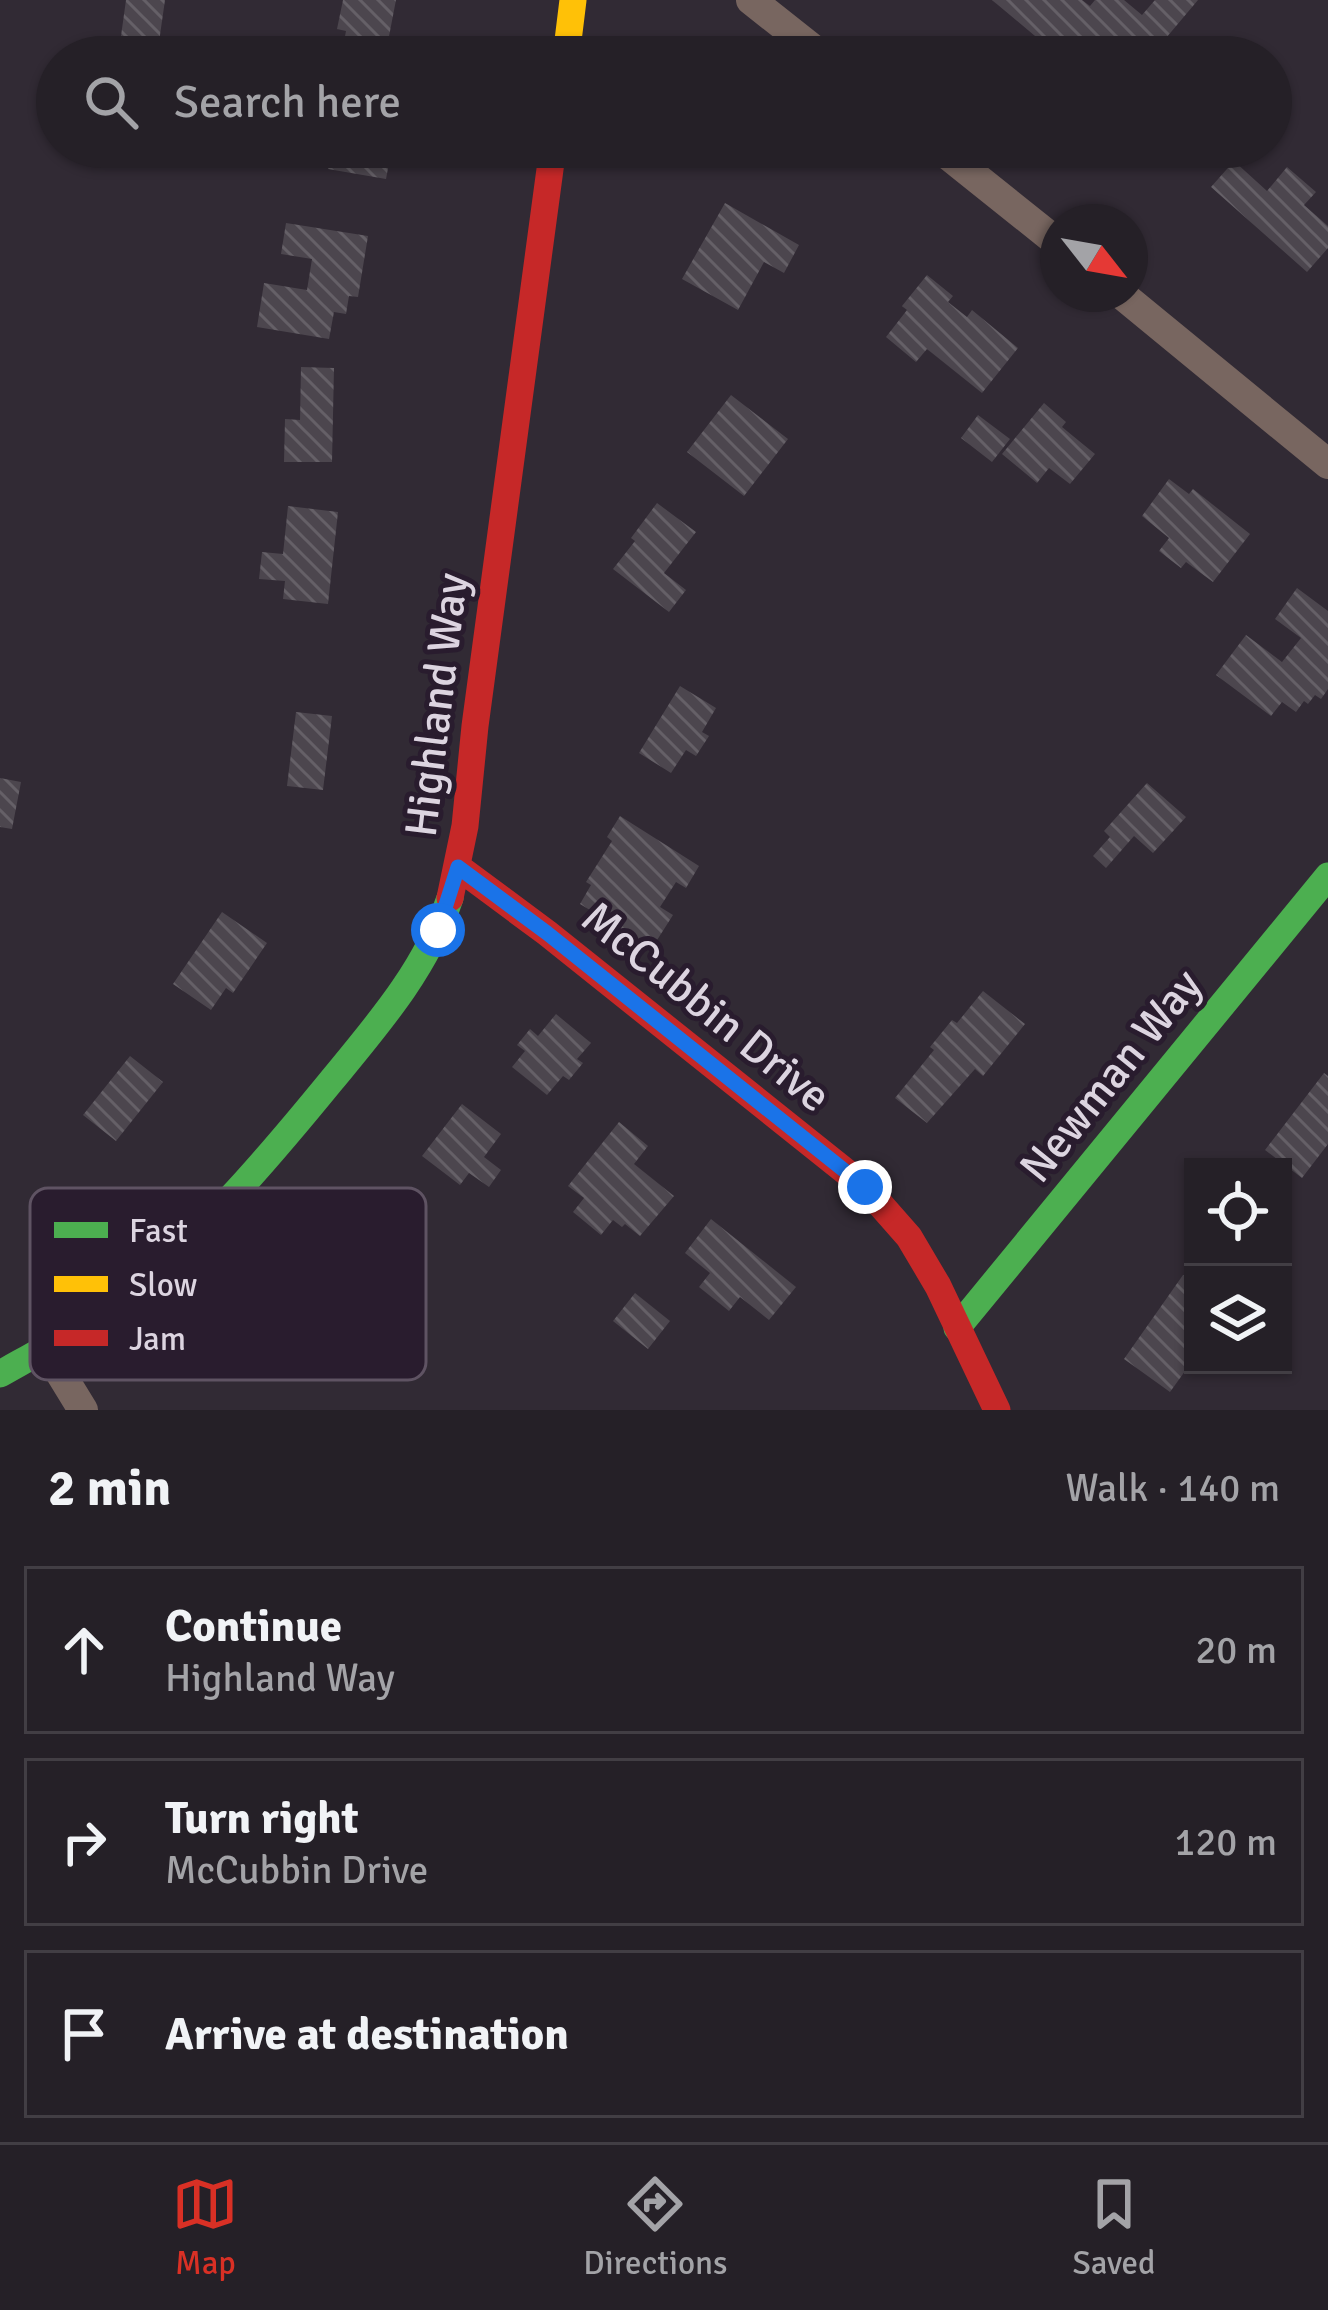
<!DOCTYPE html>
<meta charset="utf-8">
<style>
body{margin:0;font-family:Signika,sans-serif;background:#312d33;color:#f1f3f6}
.controls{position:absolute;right:36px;bottom:36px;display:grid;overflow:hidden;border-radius:0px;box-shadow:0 3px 9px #0004}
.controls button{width:108px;height:108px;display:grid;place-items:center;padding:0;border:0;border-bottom:3px solid #423e44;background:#252027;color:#f1f3f6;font:60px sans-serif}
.compass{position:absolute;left:1040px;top:204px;width:108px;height:108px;border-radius:50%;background:#252027;box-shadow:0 3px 9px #0004;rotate:121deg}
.stop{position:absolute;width:36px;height:36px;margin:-27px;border:9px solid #1a73e8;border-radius:50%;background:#fff}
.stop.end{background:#1a73e8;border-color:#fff;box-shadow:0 3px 12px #0008}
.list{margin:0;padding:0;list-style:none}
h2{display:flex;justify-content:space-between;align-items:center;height:156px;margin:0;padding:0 48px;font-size:51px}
h2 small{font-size:39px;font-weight:400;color:#a3a3a7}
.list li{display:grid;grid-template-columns:78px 1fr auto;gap:36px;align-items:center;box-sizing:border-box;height:168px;margin:0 24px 24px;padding:0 24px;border:3px solid #423e44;border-radius:0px}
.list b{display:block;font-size:45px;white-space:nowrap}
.list p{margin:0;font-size:39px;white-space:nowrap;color:#a3a3a7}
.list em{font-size:39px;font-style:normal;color:#a3a3a7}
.icon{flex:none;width:66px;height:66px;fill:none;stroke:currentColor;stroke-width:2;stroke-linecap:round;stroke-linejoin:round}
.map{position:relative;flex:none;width:1328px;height:1410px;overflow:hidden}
.search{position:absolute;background:#252027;box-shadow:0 3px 9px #0004;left:36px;right:36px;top:36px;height:132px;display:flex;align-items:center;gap:30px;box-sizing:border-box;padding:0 42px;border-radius:66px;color:#a3a3a7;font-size:45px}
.sheet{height:732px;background:#252027}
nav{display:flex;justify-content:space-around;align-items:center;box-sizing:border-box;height:168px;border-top:3px solid #423e44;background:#252027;font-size:33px;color:#a3a3a7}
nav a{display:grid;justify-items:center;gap:6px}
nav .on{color:#d93025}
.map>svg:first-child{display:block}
.building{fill:url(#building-back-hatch)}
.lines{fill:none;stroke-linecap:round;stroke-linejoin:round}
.street{stroke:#786660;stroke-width:30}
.fast{stroke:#4caf50;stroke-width:27}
.slow{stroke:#ffc107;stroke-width:27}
.jam{stroke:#c62828;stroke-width:27}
.route{stroke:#1a73e8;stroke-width:15}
.labels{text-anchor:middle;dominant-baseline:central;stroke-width:10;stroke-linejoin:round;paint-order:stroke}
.street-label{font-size:45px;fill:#dcd4e0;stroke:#291c2e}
.key{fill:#291c2e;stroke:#5f5363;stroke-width:3}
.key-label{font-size:33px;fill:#dcd4e0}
</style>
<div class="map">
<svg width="1328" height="1410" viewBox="0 0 1328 1410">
<defs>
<pattern id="building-back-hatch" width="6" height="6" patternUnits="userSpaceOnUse" patternTransform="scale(3)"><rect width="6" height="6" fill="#4c464e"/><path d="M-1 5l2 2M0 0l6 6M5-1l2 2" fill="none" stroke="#656067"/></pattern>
</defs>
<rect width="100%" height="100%" fill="#312a34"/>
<path class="building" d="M126,0H165L159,42L121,36Z
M343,0H396L385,57L342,52L346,31L337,29Z
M992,0H1082L1090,6L1095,0H1124L1142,15L1155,0H1198L1150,57H1136L1116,40L1102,57H1060Z
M332,147H392L386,179L328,169Z
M1234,161L1267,191L1287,167L1316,192L1304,205L1328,226V248L1307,272L1211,187Z
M725,203L799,245L784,273L764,262L738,310L682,279Z
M286,223L368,236L358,297L349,296L346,314L334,312L329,339L257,327L264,283L307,290L312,259L281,254Z
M927,275L953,296L948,302L967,317L972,310L1018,348L982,393L927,349L916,362L886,337L907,310L902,306Z
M301,367L334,368L332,462H284L285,419L300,420Z
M731,395L788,439L744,496L687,452Z
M1044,403L1066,422L1062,427L1095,454L1070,484L1049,468L1037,483L1002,454Z
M978,415L1010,439L992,462L961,438Z
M1169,479L1189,494L1193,489L1250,534L1213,582L1186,562L1181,568L1159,551L1169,538L1142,516Z
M657,503L696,532L664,573L686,590L669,612L613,569L635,541L631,538Z
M288,506L338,512L328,604L283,599L285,581L259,579L262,552L283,554Z
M1297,588L1328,611V689L1321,699L1315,695L1308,704L1304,701L1296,712L1282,702L1271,716L1216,675L1246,635L1282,662L1301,638L1275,619Z
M680,686L716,708L702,732L709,736L696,756L686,750L671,773L639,753Z
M296,712L332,716L323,790L287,786Z
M0,778L21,782L12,829L0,827Z
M1147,783L1186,817L1153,853L1134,836L1106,868L1093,856L1110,837L1104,831Z
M620,816L699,866L686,888L676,882L660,907L673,915L652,948L580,904L591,885L586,882L612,841L607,837Z
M222,912L267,943L233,993L226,988L211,1010L173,984Z
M983,991L1025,1024L983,1076L975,1069L927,1123L895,1098L934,1050L930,1047L952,1020L957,1023Z
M556,1014L591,1043L577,1059L583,1063L569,1080L563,1076L547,1095L512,1067L525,1051L517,1045L530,1029L538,1036Z
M130,1056L163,1082L116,1141L83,1115Z
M1324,1073L1328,1076V1144L1302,1178L1265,1150Z
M462,1104L501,1134L484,1157L501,1170L489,1187L469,1173L460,1185L422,1156Z
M619,1122L648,1146L634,1164L674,1196L640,1236L625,1224L622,1227L613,1220L601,1235L573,1212L584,1198L568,1186Z
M711,1219L796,1287L769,1320L740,1297L729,1311L699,1287L710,1273L685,1253Z
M1183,1275L1193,1281V1360L1170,1392L1124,1359Z
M635,1293L670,1321L648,1349L613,1321Z"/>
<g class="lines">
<path class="street" d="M751,0L823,57
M938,147L1058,243
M1121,294L1328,464
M45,1348L83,1410"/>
<path class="fast" d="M957,1328L1328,876
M0,1374C37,1353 75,1333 109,1308C195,1245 265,1162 332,1080C379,1023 426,969 450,898"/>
<path class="slow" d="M566,57L573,0"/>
<path class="jam" d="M458,867L547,933L865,1187L909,1237L938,1286L997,1410
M450,898L465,826L475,726L553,147"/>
</g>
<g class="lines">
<path class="route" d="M438,930L458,867L547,933L865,1187"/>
</g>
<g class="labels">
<g class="street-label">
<text transform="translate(437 705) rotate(-83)">Highland Way</text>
<text transform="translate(706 1007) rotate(39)">McCubbin Drive</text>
<text transform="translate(1111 1076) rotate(-51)">Newman Way</text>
</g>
</g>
<rect x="30" y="1188" width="396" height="192" rx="18" class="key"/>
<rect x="54" y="1222" width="54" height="16" fill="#4caf50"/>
<rect x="54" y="1276" width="54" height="16" fill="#ffc107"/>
<rect x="54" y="1330" width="54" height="16" fill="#c62828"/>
<g class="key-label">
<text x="129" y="1242">Fast</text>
<text x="129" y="1296">Slow</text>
<text x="129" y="1350">Jam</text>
</g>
</svg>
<div class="controls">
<button><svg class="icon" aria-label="locate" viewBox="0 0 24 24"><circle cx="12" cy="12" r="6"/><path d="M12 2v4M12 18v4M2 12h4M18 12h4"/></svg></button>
<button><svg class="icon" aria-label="layers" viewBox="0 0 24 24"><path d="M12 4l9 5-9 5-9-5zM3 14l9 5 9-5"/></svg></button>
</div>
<svg class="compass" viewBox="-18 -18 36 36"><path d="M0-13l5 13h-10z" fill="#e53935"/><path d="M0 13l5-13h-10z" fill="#a3a3a7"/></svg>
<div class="stop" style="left:438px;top:930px"></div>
<div class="stop end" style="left:865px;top:1187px"></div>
<div class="search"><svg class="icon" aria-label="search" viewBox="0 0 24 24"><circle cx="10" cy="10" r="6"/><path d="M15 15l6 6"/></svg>Search here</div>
</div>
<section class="sheet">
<h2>2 min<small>Walk · 140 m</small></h2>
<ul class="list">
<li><svg class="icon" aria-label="ahead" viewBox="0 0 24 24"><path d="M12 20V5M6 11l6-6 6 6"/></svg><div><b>Continue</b><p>Highland Way</p></div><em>20 m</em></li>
<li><svg class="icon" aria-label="right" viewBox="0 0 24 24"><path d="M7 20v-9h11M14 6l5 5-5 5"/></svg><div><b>Turn right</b><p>McCubbin Drive</p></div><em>120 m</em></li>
<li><svg class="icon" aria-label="arrive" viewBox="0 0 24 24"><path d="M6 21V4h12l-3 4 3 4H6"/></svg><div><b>Arrive at destination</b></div></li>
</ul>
</section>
<nav>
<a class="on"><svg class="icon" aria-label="map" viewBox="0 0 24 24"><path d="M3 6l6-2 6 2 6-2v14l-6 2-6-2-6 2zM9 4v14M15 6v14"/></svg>Map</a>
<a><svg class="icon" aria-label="directions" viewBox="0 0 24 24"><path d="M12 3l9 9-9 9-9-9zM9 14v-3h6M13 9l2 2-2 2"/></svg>Directions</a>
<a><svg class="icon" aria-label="saved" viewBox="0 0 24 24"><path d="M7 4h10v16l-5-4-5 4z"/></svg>Saved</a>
</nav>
